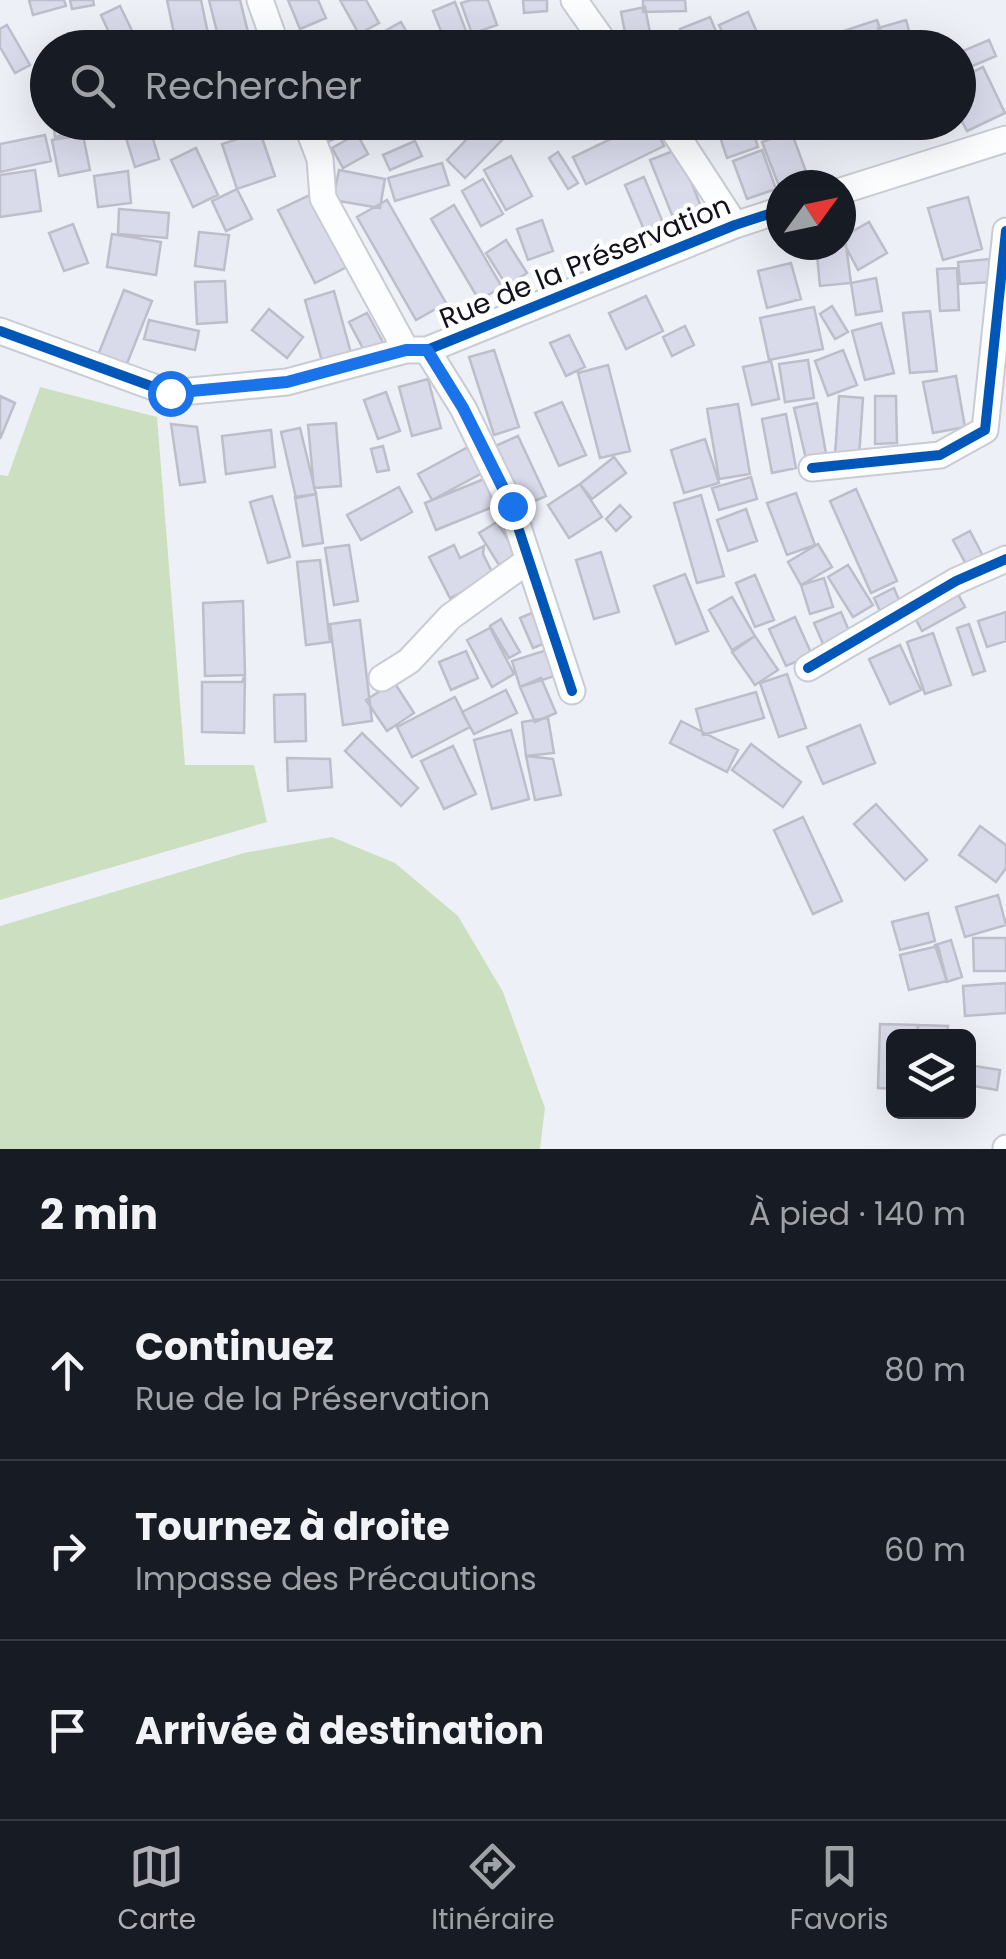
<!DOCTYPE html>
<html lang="fr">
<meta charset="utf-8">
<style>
body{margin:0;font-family:Poppins,sans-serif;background:#242831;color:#f1f3f6}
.controls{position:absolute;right:30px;bottom:30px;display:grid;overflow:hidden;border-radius:15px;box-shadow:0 10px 40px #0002}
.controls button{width:90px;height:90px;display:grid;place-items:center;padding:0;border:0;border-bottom:2px solid #363941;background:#171b24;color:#f1f3f6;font:50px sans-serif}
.compass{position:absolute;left:766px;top:170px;width:90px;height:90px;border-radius:50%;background:#171b24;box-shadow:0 10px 40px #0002;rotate:57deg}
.stop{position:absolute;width:30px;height:30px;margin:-22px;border:8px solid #1a73e8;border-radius:50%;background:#fff}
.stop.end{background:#1a73e8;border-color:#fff;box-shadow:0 2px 10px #0008}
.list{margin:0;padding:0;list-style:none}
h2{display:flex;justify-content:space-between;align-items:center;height:130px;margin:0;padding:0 40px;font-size:42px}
h2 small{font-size:32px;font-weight:400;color:#9ea1a6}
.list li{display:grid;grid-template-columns:65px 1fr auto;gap:30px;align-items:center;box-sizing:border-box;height:180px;padding:0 40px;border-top:2px solid #363941}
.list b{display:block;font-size:38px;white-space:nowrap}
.list p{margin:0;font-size:32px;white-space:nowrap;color:#9ea1a6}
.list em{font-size:32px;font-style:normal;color:#9ea1a6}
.icon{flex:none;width:55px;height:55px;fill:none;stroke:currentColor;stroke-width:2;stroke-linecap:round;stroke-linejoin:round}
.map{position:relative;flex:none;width:1006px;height:1149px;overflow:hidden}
.search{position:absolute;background:#171b24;box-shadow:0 10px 40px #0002;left:30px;right:30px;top:30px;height:110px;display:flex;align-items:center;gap:25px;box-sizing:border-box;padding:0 35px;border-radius:55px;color:#9ea1a6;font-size:38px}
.sheet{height:670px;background:#171b24}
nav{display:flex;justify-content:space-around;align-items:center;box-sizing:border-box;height:140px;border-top:2px solid #363941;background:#171b24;font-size:28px;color:#9ea1a6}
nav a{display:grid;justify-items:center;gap:5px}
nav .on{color:#afb1b7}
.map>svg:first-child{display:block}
.green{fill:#cce0c1}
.building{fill:#d9dbeb;stroke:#bdbec9;stroke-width:2.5}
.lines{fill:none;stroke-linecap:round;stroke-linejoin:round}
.minor-casing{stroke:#c9cbd5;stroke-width:29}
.minor{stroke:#fcfdfe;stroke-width:25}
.cycleway-casing{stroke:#fff;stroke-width:16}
.cycleway{stroke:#0057b8;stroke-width:10}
.route{stroke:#1a73e8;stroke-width:12}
.labels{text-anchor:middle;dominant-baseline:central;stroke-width:9;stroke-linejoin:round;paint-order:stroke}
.street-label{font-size:28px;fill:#11121d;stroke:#fff}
</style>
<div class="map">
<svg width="1006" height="1149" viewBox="0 0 1006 1149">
<rect width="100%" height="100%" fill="#eef0f8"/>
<path class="green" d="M40,387L157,417L185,765H254L267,822L0,900V475L8,476Z
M332,837L395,863L458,916L503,992L545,1108L540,1149H0V926L244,853Z"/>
<path class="building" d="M29,0H64L66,6L33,15Z
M70,0H93L94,5L72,9Z
M167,0H201L211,48H177Z
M209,0H240L252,48H221Z
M288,0H318L326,18L300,29Z
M340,0H366L379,23L359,34Z
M471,0H488L497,25L472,34L461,3Z
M523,0H547V11L524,13Z
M643,0H685L686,11L643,12Z
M455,2L468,36L446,44L433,11Z
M120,6L139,45L134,48H116L101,15Z
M645,7L653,48H628L621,12Z
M748,12L764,48H730L719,25Z
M710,17L723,48H688L680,29Z
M877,20L884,40L860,48H829L825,37Z
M906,20L914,48H884L878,28Z
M401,22L416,48H383L376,36Z
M7,25L30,65L15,73L0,47V29Z
M989,40L996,56L958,72V53Z
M983,67L1005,113L967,131L958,114V79Z
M53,122H92L93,130L55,137Z
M121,122H148L159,159L135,167Z
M320,122H351L354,131L327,142Z
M483,122H497L508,134L465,178L447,160Z
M583,122H617L595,139Z
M646,122H653L664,146L586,184L573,157Z
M715,122H750L758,147L727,158Z
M856,122H878L879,127L860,135Z
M905,122H935L937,130L909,137Z
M791,131L811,185H781V191L762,142Z
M260,132L275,176L237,189L222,144Z
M357,134L368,154L343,168L332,148Z
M45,135L51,161L0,172V144Z
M83,135L90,170L59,176L52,140Z
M415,141L422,156L390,170L383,155Z
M196,148L218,195L193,207L171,160Z
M678,149L704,214L676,225L650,160Z
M762,150L776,189L747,199L733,161Z
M558,152L578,183L568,189L549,158Z
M511,156L532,196L506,210L484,170Z
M442,163L449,185L395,201L388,178Z
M35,170L41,211L0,217V175Z
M339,170L385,179L380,208L333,200Z
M128,171L131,203L98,207L94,176Z
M644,177L666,230L647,237L625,185Z
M483,179L503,214L481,226L462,191Z
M237,189L252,219L226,231L212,201Z
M312,194L349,266L315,283L278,210Z
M968,197L982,249L943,260L928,208Z
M387,200L446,303L416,320L357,217Z
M454,205L502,287L479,300L431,219Z
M119,209L169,213L167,238L118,234Z
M542,220L553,251L528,260L517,229Z
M869,222L887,253L858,270L841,238Z
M73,224L88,263L64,271L49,233Z
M841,230H844L851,283L820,286L816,245H841Z
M199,232L229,235L224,270L195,266Z
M112,234L161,242L156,275L107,267Z
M506,240L527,273L507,286L486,253Z
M989,259L991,282L960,284L958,262Z
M791,263L801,299L767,308L758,271Z
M957,268L959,310L940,311L937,269Z
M876,278L882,311L856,315L851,283Z
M225,281L227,322L197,324L195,282Z
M124,290L152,301L124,371L96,360Z
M334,291L352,357L323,365L305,300Z
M646,296L663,331L626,349L609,313Z
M832,306L848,332L835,339L820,314Z
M814,307L823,349L769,360L760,318Z
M269,309L303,337L287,358L252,330Z
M930,311L937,371L910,373L903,313Z
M367,313L385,346L367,356L349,322Z
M149,320L199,331L195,350L144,339Z
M881,323L894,373L865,380L852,331Z
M685,326L694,345L672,356L663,337Z
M569,335L585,367L566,376L550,343Z
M494,350L519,427L494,435L469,357Z
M843,350L857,385L828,396L815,361Z
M808,360L814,398L785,402L779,364Z
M771,361L779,399L752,405L743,367Z
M608,365L630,451L600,458L578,373Z
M956,376L965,427L933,433L923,382Z
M428,379L441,428L412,436L399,387Z
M386,392L400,431L378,439L364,400Z
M0,396L15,403L0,439Z
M839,396L863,398L859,457L835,455Z
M875,396H896L897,443L875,444Z
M562,402L586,455L559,466L535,413Z
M817,403L827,459L807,463L794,408Z
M738,404L750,474L719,479L707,409Z
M786,414L796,468L772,473L762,419Z
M336,423L341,486L314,488L308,425Z
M171,424L197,427L205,482L180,485Z
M300,428L316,494L296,498L281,432Z
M271,430L275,467L226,474L222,436Z
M518,436L546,496L521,507L493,447Z
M705,439L719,483L684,493L671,450Z
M383,446L389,470L377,472L371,449Z
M470,446L484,472L432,500L418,474Z
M614,457L626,473L592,499L580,484Z
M751,477L757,499L719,510L712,488Z
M484,479L495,506L436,530L425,503Z
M580,484L602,517L569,538L548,505Z
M399,487L412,512L361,540L347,515Z
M856,489L897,581L871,593L830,501Z
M796,493L815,545L787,555L767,503Z
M316,494L323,543L303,546L295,497Z
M701,495L724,576L697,583L674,503Z
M272,496L290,557L268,563L250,502Z
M620,505L631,517L616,531L606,519Z
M746,509L757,541L728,551L717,520Z
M497,522L517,554L499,565L479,533Z
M970,531L985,560L968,568L953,540Z
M818,544L832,567L801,585L788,562Z
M349,545L358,601L334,605L325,548Z
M454,545L460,558L484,546L483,554L494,576L450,598L429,557Z
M601,552L619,612L594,619L576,560Z
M320,560L330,642L306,645L297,562Z
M848,565L873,605L853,617L828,577Z
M685,574L708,631L676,644L654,586Z
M755,575L774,620L755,627L736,583Z
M824,578L833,607L810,614L801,585Z
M894,588L900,602L880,611L874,598Z
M958,594L965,607L922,631L915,618Z
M732,597L755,636L732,650L709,610Z
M243,601L245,675L205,676L203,603Z
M841,612L850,633L823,644L814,623Z
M1006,612V641L987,647L978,621Z
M532,613L545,643L533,648L520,618Z
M795,617L812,655L786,666L769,629Z
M501,619L520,652L509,658L490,626Z
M360,620L372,721L343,725L330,624Z
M969,624L985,671L973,675L957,628Z
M490,628L514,674L492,687L467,640Z
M933,633L951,685L925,694L907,642Z
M755,636L778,670L755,685L732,652Z
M900,645L921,690L890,704L869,659Z
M550,649L558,675L520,687L512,661Z
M466,651L478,678L451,690L439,662Z
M787,674L806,728L779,737L760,683Z
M245,675L244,733L202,732V682H242Z
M541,678L556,713L535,722L520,687Z
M394,682L414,713L387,731L366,700Z
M506,690L517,713L474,734L462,712Z
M756,692L764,718L703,735L696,709Z
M305,694L306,741L275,742L274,695Z
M455,697L470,727L412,757L397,727Z
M548,718L554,753L526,756L522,722Z
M681,721L738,750L727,772L670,743Z
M860,725L875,763L823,784L807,747Z
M511,730L529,799L492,809L474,740Z
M362,733L418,788L401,806L345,751Z
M751,744L801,782L783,807L732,770Z
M453,746L476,794L444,809L421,761Z
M526,756L553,759L561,795L535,800Z
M287,758L330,759L332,787L288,791Z
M876,804L927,860L905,880L854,824Z
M803,817L842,901L813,914L774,830Z
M980,826L1006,845V868L996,882L959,855Z
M998,895L1006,925L965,937L956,907Z
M928,913L935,941L900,950L892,922Z
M973,938H1006V971H974Z
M951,940L962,977L947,982L935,945Z
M938,946L947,981L909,990L900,955Z
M1006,983V1013L965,1016L963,986Z
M880,1024L918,1025L917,1036H894V1089L878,1088Z
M918,1025L948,1026L947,1036H918Z
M968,1065L1000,1070L997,1090L968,1085Z"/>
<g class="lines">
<g class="minor-casing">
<path id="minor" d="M260,0L277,48
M574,0L608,48
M306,122L320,159L323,198L406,350
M668,122L735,225
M841,191L1006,139
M0,331L170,393L287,382L406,350H427L735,225L781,210
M427,350L463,408L511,506L572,691
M812,468L940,455L985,430L1006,231
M808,668L956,581L1006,559
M382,678L409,661L450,617L529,560
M1006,1149V1148"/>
</g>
<use href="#minor" class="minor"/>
<g class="cycleway-casing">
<path id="cycleway" d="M0,331L170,393L287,382L406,350H427L735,225L781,210
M427,350L463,408L511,506L572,691
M812,468L940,455L985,430L1006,231
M808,668L956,581L1006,559"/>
</g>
<use href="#cycleway" class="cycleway"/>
</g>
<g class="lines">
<path class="route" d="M170,393L287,382L406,350H427L463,408L512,506"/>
</g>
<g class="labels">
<g class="street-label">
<text transform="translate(585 262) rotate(-22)">Rue de la Préservation</text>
</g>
</g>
</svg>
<div class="controls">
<button><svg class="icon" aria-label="layers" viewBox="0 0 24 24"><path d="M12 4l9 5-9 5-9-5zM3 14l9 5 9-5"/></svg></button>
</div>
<svg class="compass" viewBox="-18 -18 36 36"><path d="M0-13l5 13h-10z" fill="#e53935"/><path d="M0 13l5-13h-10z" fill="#9ea1a6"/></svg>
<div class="stop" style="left:170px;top:393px"></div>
<div class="stop end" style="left:512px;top:506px"></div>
<div class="search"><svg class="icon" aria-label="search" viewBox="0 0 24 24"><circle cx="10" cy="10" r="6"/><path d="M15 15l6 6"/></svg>Rechercher</div>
</div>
<section class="sheet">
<h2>2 min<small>À pied · 140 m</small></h2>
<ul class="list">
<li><svg class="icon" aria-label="ahead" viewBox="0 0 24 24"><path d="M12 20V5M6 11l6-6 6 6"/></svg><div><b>Continuez</b><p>Rue de la Préservation</p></div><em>80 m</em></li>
<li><svg class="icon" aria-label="right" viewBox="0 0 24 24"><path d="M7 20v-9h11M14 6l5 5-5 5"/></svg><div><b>Tournez à droite</b><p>Impasse des Précautions</p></div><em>60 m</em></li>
<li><svg class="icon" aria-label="arrive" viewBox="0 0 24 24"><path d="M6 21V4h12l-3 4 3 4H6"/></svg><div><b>Arrivée à destination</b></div></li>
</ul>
</section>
<nav>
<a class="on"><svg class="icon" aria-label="map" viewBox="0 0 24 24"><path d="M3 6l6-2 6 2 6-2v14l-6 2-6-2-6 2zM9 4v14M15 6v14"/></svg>Carte</a>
<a><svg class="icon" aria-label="directions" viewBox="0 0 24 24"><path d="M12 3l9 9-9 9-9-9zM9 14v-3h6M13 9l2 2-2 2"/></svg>Itinéraire</a>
<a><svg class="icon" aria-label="saved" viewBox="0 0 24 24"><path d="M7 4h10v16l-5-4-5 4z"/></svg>Favoris</a>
</nav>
